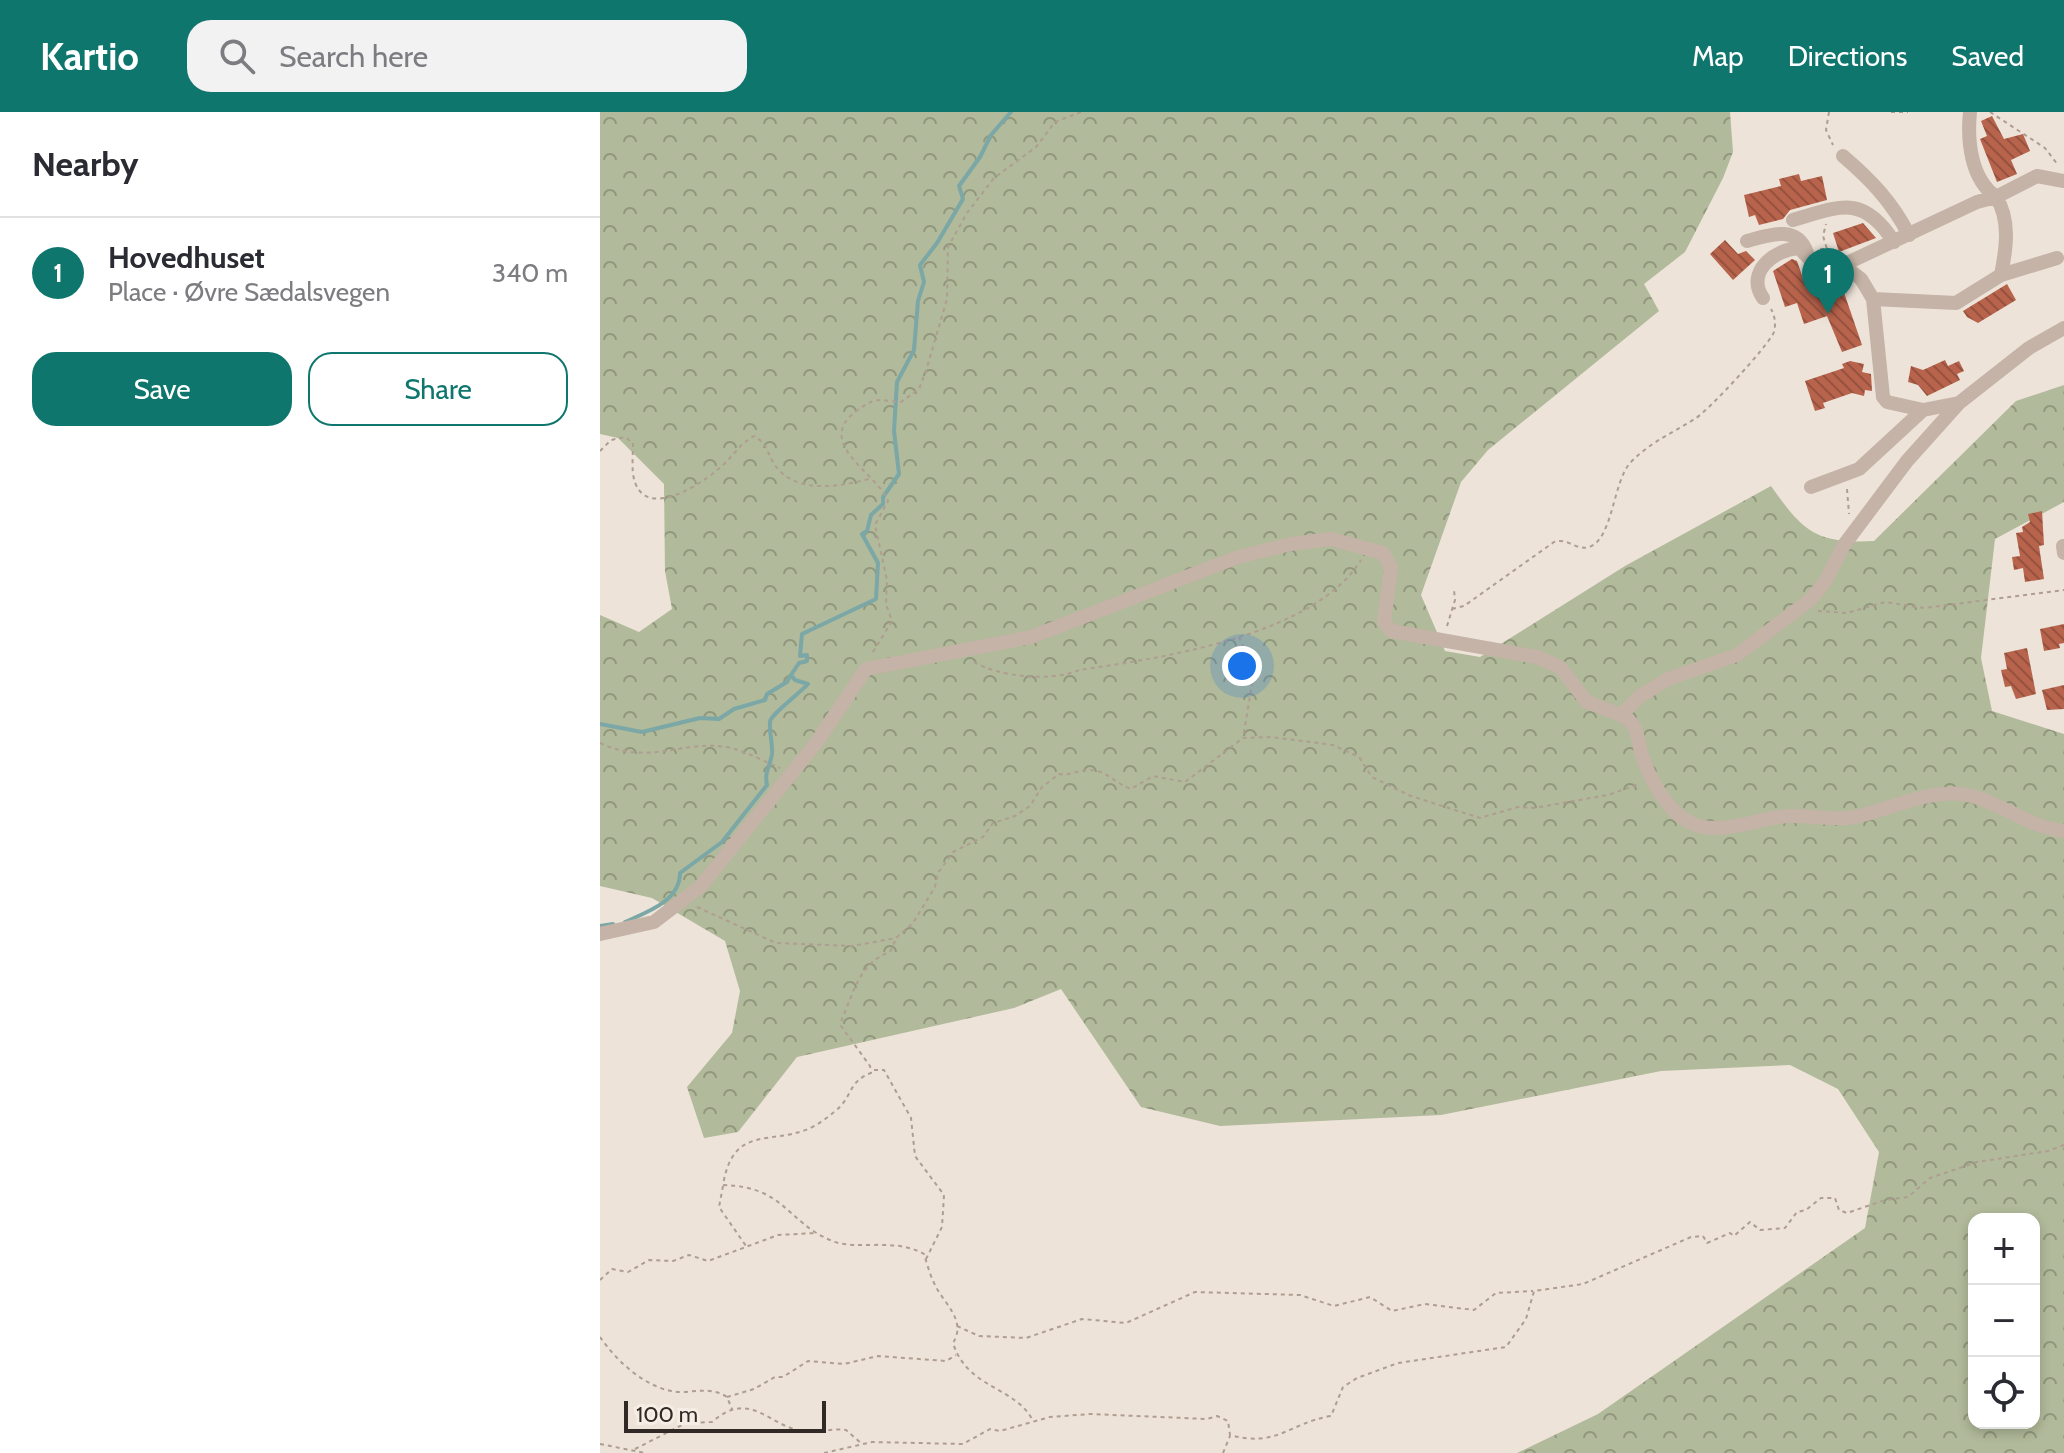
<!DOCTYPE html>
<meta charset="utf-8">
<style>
body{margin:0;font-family:Cabin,sans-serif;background:#f2f2f3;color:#2b2b33}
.controls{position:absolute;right:24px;bottom:24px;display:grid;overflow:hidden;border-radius:16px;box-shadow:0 4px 12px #0003}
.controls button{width:72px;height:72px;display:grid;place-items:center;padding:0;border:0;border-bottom:2px solid #e1e1e2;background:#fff;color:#2b2b33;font:40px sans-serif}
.scale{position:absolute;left:24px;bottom:20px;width:202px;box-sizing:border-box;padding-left:8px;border:4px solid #312926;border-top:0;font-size:22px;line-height:28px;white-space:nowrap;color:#312926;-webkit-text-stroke:6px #f6ede4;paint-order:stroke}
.you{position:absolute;left:642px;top:554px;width:28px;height:28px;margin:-20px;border:6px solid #fff;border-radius:50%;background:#1a73e8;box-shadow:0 0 0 12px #1a73e833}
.badge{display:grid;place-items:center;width:52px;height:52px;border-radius:50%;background:#0f766e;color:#fff;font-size:26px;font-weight:700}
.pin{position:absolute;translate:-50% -66px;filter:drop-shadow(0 2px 4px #0008)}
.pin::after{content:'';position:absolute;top:42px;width:28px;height:24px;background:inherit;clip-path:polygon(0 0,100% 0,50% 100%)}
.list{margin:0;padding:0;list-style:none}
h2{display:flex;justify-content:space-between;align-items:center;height:104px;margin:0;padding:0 32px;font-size:34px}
h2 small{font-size:26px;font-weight:400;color:#7c7c81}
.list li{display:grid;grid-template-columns:52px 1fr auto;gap:24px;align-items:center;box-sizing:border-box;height:112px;padding:0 32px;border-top:2px solid #e1e1e2}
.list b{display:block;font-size:30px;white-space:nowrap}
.list p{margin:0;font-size:26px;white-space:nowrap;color:#7c7c81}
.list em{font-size:26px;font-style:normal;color:#7c7c81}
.actions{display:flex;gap:16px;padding:24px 32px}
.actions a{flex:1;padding:18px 0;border:2px solid #0f766e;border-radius:24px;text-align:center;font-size:28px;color:#0f766e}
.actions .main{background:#0f766e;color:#fff}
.icon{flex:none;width:44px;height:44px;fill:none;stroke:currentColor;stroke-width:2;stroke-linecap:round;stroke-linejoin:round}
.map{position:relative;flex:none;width:1464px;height:1341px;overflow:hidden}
header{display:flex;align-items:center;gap:48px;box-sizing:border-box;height:112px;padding:0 40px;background:#0f766e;color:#fff}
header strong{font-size:38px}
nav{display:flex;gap:44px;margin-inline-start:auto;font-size:28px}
.search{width:560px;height:72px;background:#f2f2f3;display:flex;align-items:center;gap:20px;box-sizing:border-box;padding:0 28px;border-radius:24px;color:#7c7c81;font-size:30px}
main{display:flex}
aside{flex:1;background:#fff}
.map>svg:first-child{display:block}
.forest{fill:url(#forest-crowns);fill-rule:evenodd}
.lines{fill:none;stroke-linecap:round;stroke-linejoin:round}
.stream{stroke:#7ba7a7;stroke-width:4}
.building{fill:url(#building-back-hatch)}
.path{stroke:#af9d91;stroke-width:2;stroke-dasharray:4 4;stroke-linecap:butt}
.minor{stroke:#c4b3a6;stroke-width:14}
</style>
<header>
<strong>Kartio</strong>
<div class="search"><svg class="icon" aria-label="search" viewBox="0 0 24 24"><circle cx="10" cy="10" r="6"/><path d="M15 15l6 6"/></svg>Search here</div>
<nav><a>Map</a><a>Directions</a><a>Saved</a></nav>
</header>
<main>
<aside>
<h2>Nearby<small></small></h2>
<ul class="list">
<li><span class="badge">1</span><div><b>Hovedhuset</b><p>Place · Øvre Sædalsvegen</p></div><em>340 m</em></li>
</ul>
<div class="actions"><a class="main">Save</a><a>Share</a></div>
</aside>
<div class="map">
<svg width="1464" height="1341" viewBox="0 0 1464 1341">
<defs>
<pattern id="forest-crowns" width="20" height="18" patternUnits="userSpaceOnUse" patternTransform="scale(2)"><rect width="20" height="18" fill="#b1ba9a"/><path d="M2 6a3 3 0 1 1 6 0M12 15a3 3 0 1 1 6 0" fill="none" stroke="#91977d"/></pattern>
<pattern id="building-back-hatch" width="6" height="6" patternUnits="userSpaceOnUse" patternTransform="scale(2)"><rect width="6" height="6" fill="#b8634c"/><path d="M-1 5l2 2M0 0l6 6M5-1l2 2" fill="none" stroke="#96523f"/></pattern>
</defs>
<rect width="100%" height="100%" fill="#ede3d8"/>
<path class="forest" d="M0,0H1130L1133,40L1123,66L1085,140L1044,172L1059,199L888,338L861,370L821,483L845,539L880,545L1025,454L1171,374C1203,419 1215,432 1274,429L1416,289L1464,273V390L1395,427L1381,546L1392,599L1464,622V1341H917L998,1302L1265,1116L1279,1040L1238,977L1190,953L1061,959L841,1003L620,1014L541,995L461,877L414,896L197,945L138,1020L104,1026L87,975L132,921L140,879L125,829L52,786L0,774V503L39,520L72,497L65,459L64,372L18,326L0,322ZM1374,1107H1434V1311H1374Z"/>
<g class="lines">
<path class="stream" d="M0,612L42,620L100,606L119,607L134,597L165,588L167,582L187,570L191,563
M25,810C47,800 80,789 80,761L122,730L167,673C164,660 170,655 172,642C173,632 169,621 170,610C170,603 200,581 208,572L195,568L191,563L199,551L207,549V543L200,544L202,522L276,487L278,451L262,422L267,419L271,403L283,392V385L299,362L294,319L297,270L314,238L318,189L324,170L320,153L337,131L363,87L359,74L380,45L391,23L411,0
M0,814L13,812"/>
</g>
<path class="building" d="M1392,4L1404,27L1423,22L1430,39L1411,48L1417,62L1397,70L1380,27L1387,24L1381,9Z
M1199,62L1201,69L1222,64L1227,88L1190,98L1183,107L1159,113L1155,103L1149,105L1144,83L1181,74L1179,67Z
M1263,111L1276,126L1239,140L1233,121Z
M1125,128L1138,142L1146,139L1155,148L1133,168L1110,142Z
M1192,147L1197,149L1206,175L1239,166L1262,233L1242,240L1227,204L1204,212L1197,191L1185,195L1173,159Z
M1407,172L1416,188L1378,211L1367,205L1363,199Z
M1345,248L1348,254L1359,249L1364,259L1357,262L1360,268L1327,284L1318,273L1308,270L1311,254L1323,258Z
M1250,249L1264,252L1262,260L1271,262L1272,279L1265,278L1264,284L1252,281L1223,291L1225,296L1215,299L1205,269L1244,256L1242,252Z
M1442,399L1444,433L1439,434L1444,467L1425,470L1423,456L1414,458L1412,445L1420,444L1416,421L1423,420L1422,415L1430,410L1428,402Z
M1464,512V531L1459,532L1460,536L1444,539L1440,517Z
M1427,536L1436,582L1416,587L1411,574L1405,575L1401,558L1407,557L1404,541Z
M1464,573V597L1447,598L1442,578Z"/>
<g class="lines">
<path class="path" d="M1229,0L1226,18L1233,33
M1291,0H1308
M1390,0L1445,36L1458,53
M1220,137H1227L1223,124L1226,112
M0,339L11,328L25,325L33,331C33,341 32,352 33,362C41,415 108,369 127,349C137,339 140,332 154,324C170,333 167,346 179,358C201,382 241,374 269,367
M1247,377L1249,402
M852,497L864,494L954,430C967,425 976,439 989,435C1013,428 1013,368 1031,350C1050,330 1073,321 1096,306C1109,298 1169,233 1174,220C1176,212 1175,204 1171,197
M1218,499L1247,501L1285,490L1324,496L1464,478
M847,514L855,488L854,478
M639,525L654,560L643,626
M273,540L292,509L286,492L287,468L275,413L288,389C279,363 214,332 255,300C277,284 276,288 301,290L319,277L326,259L347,187L348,135L367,101L394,66L436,35L455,10L481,0
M374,550C399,565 453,570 479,558C561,546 714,524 761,448
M0,631C49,654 82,628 126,635C144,638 163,649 180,656
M97,795L176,831L252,834L296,826L313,811L335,775L338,761L353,740L383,725L393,711L415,704L430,694L442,675L459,662C471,664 480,657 491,658C507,659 516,672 531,677L553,664L585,670L643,626L671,625L733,633L759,645L772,665L811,684L880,706L918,695L934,696L1008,683L1039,672
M295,829L290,840C259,851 254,880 242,907L241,914L270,954L271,961C247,970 253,986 234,1000C227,1006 216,1014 208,1017C169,1033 133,1013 123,1073C186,1075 185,1109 232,1129C258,1139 294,1125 324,1142C327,1152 330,1163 335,1173C344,1192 367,1208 353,1231C367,1277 417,1275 433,1309
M274,958H284L311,1006L315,1044L344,1083L342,1115L326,1147
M123,1074L119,1095L146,1134
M0,1168L12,1157L28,1160L49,1148L73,1149L89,1143L108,1149L178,1123L216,1121
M357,1214L379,1224L426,1226L482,1207L526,1211L595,1180L700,1183L734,1194L770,1185L792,1199L825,1192L874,1198L896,1181L933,1179
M0,1225C18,1251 48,1278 79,1280C96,1280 112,1275 127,1285L132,1297
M127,1285L154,1277L175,1265H183L208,1249L244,1252L278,1244L346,1249L356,1243
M0,1332L45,1341
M35,1337L86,1311L112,1310C152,1275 170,1318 209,1320C221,1320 234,1316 246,1318L262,1332
M224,1341L272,1330L363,1332L390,1317L400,1319L450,1305L490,1302L607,1307L617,1304L628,1309L630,1323C677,1336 689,1311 731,1304L743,1275L757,1266L798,1251L906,1235L926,1207L934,1179L983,1172L1091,1125L1103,1124L1107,1131L1130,1121L1134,1124L1150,1110L1160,1118L1185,1116L1197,1100L1206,1098L1221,1086H1235L1239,1098L1247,1101L1285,1088L1308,1085L1330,1066L1377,1050L1448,1039L1464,1033
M623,1341L630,1324"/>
<path class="minor" d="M1370,0C1367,30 1371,67 1396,85L1437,64L1464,69
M1243,44C1271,68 1292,90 1309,123
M1193,108C1241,94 1263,82 1294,130
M1147,129C1169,123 1197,112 1207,141
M1245,155L1261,167L1273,187L1283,285L1287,290L1323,298
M1401,163L1457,146
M1163,186C1145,160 1175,137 1199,136L1220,158L1228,160L1377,90L1396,85C1411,108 1406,138 1401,163L1356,191L1273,187
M1211,375L1259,357L1323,298L1359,291L1429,236L1464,216
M1463,434L1464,441
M1021,603C1040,613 1036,625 1042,643C1049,666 1068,701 1091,711C1119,725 1158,706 1188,704C1210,703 1232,709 1255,705C1284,699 1314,684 1344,682C1389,677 1420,715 1464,719
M0,822L54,810L101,774L216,631L266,557L431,525L638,445L691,432L731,427L783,441L791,455L784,510L791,519L937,545L960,555L987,590L1021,603L1040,584L1068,567L1137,543L1210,488L1225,470L1244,433L1307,349L1359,291"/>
</g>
</svg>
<div class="controls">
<button>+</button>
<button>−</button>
<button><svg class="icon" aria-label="locate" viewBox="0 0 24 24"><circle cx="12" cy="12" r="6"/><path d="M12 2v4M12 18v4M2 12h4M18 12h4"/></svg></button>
</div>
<div class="scale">100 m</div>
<div class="you"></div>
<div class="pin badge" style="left:1228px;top:202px">1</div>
</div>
</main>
